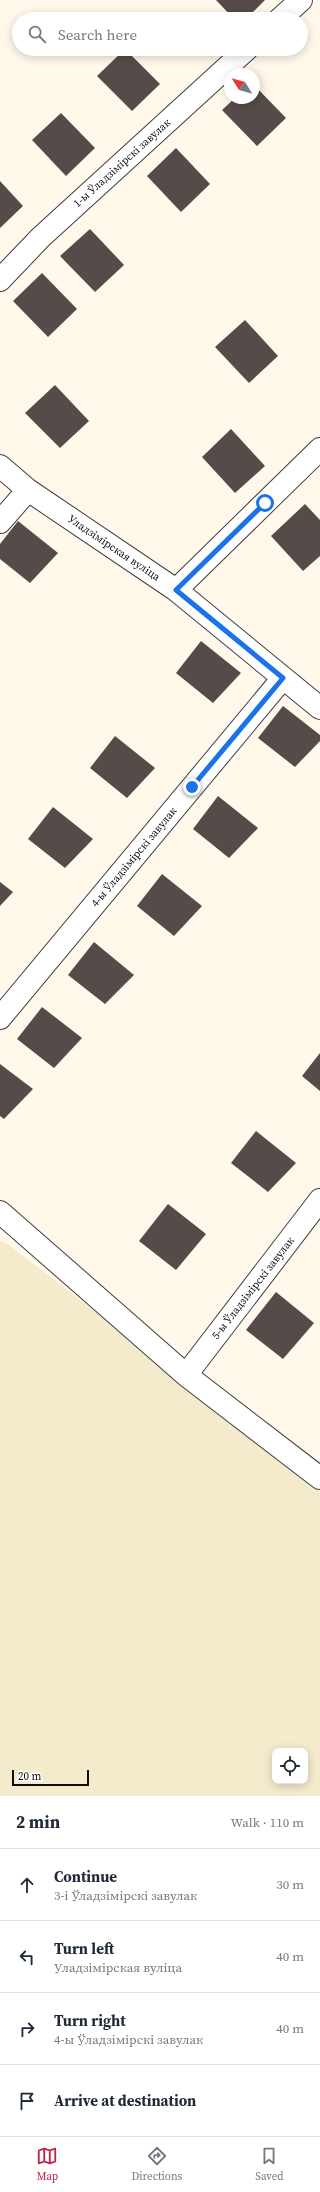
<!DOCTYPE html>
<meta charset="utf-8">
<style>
body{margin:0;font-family:"Source Serif 4",serif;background:#f6f6f7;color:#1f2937}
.controls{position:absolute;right:12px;bottom:12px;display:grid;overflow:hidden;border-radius:8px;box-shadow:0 2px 10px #0003}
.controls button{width:36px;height:36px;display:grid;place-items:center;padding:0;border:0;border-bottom:1px solid #e0e1e3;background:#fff;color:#1f2937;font:20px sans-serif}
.compass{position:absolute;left:224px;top:68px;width:36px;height:36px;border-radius:50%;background:#fff;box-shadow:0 2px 10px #0003;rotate:307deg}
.scale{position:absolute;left:12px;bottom:10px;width:77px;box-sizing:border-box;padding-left:4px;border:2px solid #0c0c0c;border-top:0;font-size:11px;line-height:14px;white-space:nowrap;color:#0c0c0c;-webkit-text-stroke:3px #fff;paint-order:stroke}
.stop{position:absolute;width:12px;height:12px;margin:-9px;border:3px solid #1a73e8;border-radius:50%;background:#fff}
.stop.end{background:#1a73e8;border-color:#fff;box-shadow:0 1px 4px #0008}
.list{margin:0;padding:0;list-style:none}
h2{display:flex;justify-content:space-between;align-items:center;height:52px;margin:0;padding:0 16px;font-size:17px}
h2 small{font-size:13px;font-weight:400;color:#747a83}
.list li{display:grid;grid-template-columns:26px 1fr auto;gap:12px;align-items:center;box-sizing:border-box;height:72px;padding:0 16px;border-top:1px solid #e0e1e3}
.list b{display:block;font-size:15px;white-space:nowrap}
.list p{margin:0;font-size:13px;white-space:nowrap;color:#747a83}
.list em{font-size:13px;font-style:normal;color:#747a83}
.icon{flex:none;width:22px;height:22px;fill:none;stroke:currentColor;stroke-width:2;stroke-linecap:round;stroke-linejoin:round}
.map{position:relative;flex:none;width:320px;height:1796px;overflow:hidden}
.search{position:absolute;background:#fff;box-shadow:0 2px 10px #0003;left:12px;right:12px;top:12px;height:44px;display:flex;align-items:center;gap:10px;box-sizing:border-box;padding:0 14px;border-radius:22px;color:#747a83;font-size:15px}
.sheet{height:340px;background:#fff}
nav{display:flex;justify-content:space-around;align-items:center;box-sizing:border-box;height:56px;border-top:1px solid #e0e1e3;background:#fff;font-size:11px;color:#747a83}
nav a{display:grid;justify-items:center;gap:2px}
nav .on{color:#bb2546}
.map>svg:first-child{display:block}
.farmland{fill:#f4eacc;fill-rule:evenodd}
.building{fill:#554b48}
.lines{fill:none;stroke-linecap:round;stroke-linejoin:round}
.minor-casing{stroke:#3f3f3f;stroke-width:24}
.minor{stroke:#fff;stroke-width:22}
.route{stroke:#1a73e8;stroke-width:5}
.labels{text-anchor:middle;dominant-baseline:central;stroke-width:4;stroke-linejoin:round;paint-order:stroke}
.street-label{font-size:11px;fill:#0c0c0c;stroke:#fff}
</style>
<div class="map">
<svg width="320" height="1796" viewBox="0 0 320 1796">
<rect width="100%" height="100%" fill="#fff8eb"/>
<path class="farmland" d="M0,1241L9,1245L320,1485V1796H0ZM275,1751H305V1781H275Z"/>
<path class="building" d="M216,0H265L246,19H234Z
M125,49L160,84L132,111L97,76Z
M254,85L286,118L257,146L222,110L235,98H254Z
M61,113L95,148L66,176L32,140Z
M176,148L210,184L181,212L147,176Z
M0,181L23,206L0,228Z
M90,229L124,265L95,292L60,256Z
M42,273L77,309L48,337L13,301Z
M245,320L278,356L249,383L215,347Z
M55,385L89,421L60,448L25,413Z
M231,429L265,466L235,493L202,457Z
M305,504L320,520V556L303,571L271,536Z
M18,521L58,553L30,583L0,559V544Z
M201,641L241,673L213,703L176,673Z
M283,706L320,735V741L295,767L258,738Z
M115,736L155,768L127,798L90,768Z
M218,796L258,828L229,858L193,829Z
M53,807L93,839L65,868L28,839Z
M162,874L202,906L174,936L137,906Z
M0,882L13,892L0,906Z
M94,942L134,975L105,1004L68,975Z
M42,1007L82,1038L54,1068L17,1039Z
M320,1053V1091L302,1076Z
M0,1064L33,1089L4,1119L0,1116Z
M256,1131L296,1163L268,1192L231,1163Z
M168,1204L206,1234L176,1270L139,1241Z
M276,1292L314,1323L283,1359L246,1330Z"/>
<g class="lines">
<g class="minor-casing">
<path id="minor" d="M280,19L301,0
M0,280L40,238L247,49
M0,466L28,490L176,590L320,708
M0,522L28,490
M176,590L320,449
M0,1018L283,678
M0,1212L186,1375L320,1478
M186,1375L320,1200"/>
</g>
<use href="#minor" class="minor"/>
</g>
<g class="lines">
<path class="route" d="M192,787L283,678L176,590L265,503"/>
</g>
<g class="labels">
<g class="street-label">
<text transform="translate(122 163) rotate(-42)">1-ы Ўладзімірскі завулак</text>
<text transform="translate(114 548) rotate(34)">Уладзімірская вуліца</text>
<text transform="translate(134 857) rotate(-50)">4-ы Ўладзімірскі завулак</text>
<text transform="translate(253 1288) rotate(-52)">5-ы Ўладзімірскі завулак</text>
</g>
</g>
</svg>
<div class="controls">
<button><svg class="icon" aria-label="locate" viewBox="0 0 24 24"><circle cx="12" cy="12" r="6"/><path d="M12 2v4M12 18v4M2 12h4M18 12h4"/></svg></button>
</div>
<svg class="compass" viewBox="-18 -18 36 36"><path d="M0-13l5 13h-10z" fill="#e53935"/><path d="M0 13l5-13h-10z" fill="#747a83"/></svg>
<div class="scale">20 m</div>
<div class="stop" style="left:265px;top:503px"></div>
<div class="stop end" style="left:192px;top:787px"></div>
<div class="search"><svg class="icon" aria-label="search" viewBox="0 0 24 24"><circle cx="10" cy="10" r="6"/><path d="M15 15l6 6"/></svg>Search here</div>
</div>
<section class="sheet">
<h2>2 min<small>Walk · 110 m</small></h2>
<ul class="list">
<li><svg class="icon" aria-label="ahead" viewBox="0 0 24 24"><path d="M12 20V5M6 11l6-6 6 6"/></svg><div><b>Continue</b><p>3-і Ўладзімірскі завулак</p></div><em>30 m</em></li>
<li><svg class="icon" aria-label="left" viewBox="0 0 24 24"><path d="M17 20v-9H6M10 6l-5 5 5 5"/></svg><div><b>Turn left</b><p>Уладзімірская вуліца</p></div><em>40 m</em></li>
<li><svg class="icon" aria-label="right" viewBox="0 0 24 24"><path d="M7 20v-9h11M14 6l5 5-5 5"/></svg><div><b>Turn right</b><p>4-ы Ўладзімірскі завулак</p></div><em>40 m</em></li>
<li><svg class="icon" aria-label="arrive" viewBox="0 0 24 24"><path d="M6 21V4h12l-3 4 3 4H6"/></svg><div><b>Arrive at destination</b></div></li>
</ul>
</section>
<nav>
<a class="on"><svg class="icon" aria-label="map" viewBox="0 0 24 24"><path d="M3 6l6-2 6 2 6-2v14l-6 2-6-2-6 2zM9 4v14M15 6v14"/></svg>Map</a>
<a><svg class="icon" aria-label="directions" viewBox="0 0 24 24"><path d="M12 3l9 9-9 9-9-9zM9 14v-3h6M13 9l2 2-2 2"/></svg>Directions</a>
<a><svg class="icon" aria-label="saved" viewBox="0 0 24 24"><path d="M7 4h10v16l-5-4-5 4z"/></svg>Saved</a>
</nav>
